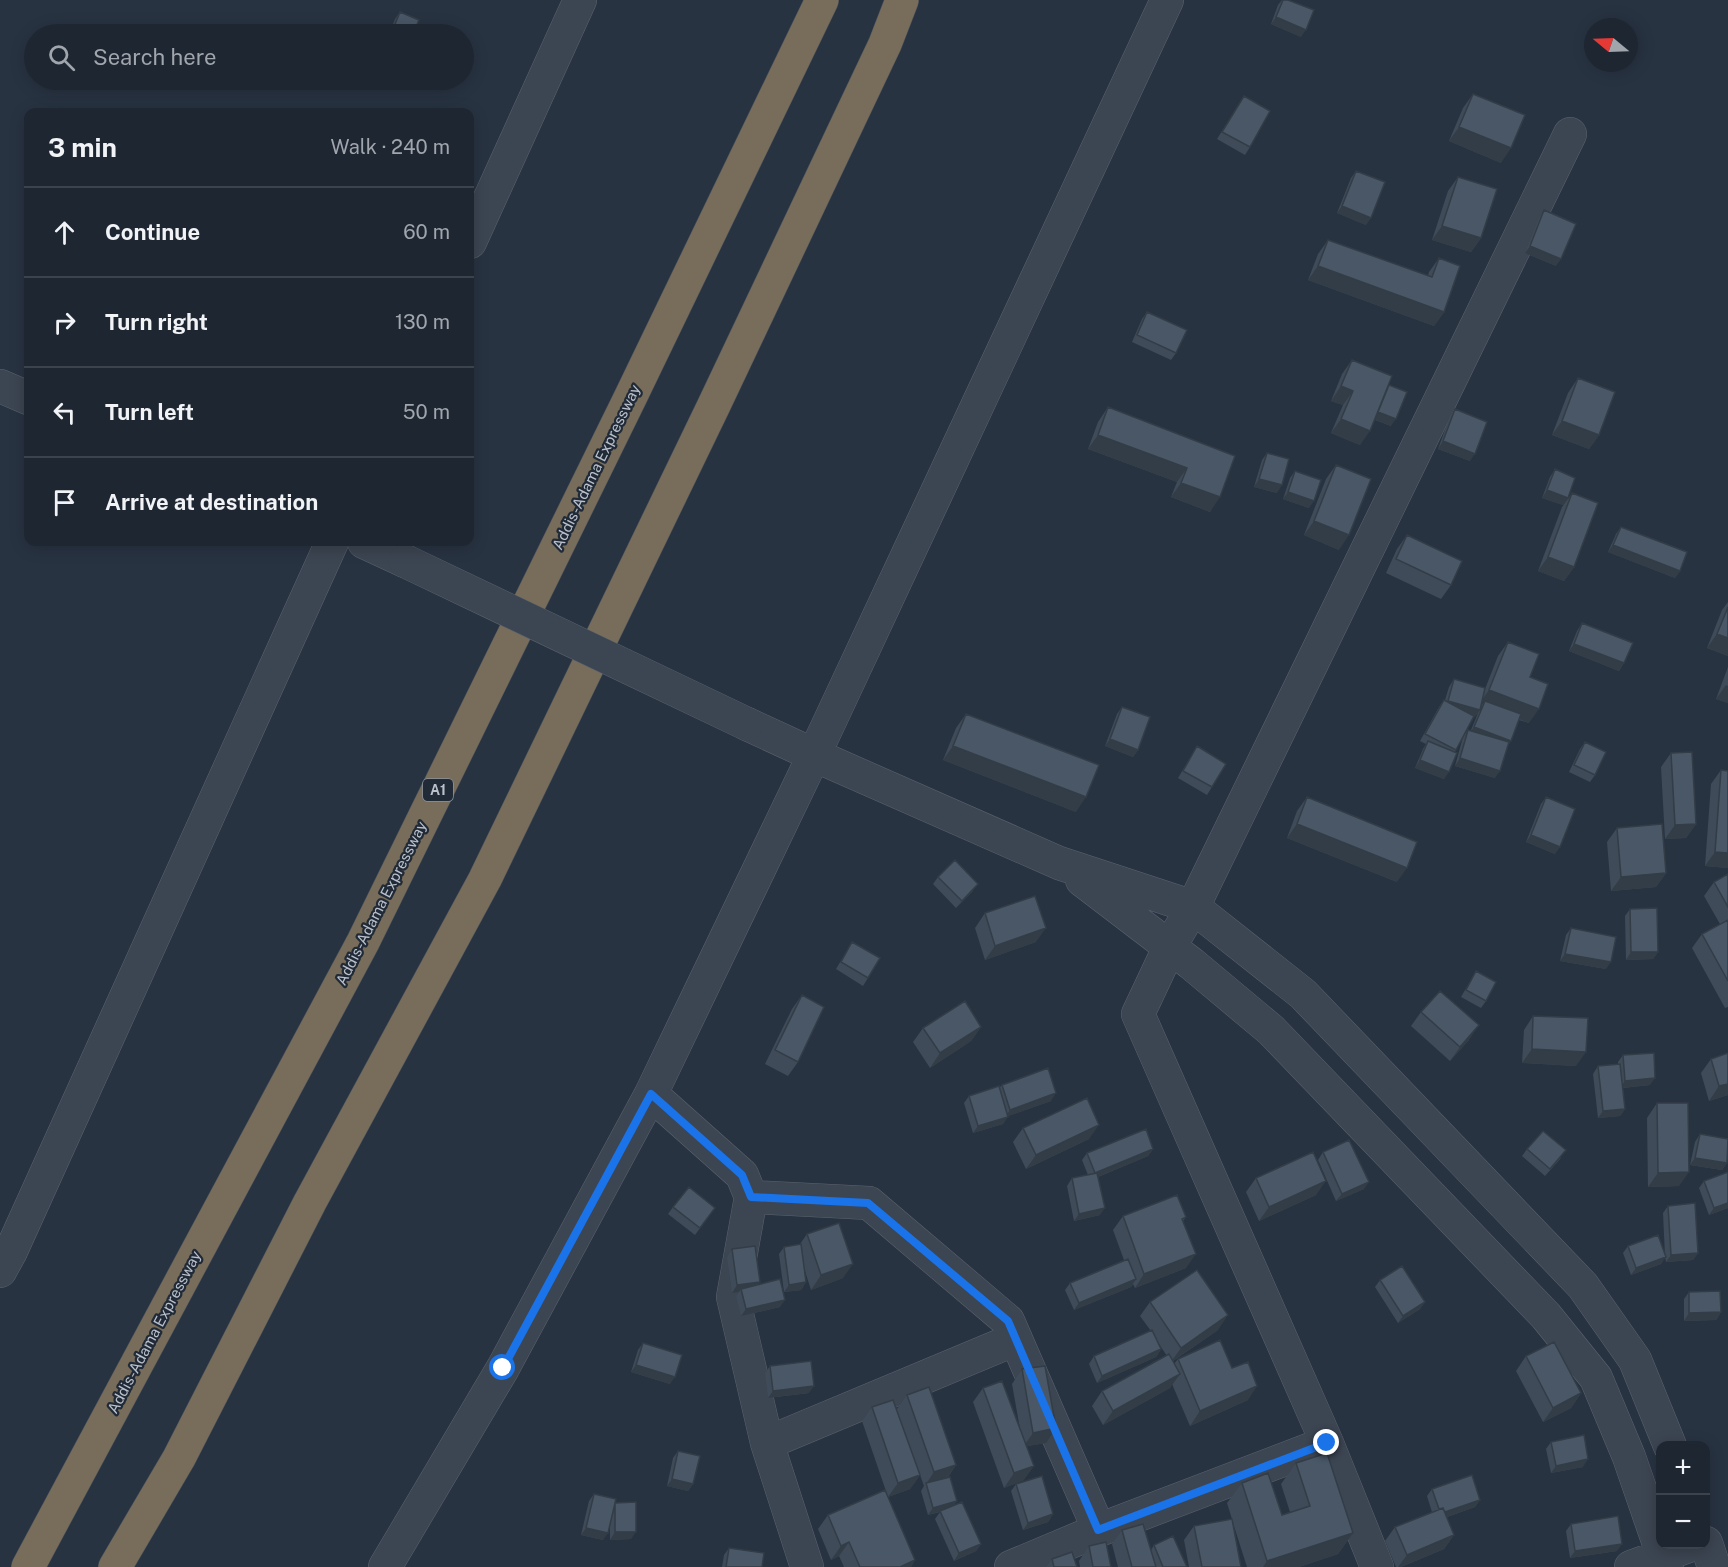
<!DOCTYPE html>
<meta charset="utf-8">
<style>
body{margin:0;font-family:"Public Sans",sans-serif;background:#2b323e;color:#f1f3f6}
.controls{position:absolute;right:18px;bottom:18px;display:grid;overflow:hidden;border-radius:12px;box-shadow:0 3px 15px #0003}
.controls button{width:54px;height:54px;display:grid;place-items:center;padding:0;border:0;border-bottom:2px solid #3c434d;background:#1e2632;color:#f1f3f6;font:30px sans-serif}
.compass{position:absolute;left:1584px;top:18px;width:54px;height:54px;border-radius:50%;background:#1e2632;box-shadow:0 3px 15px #0003;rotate:289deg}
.stop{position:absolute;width:18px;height:18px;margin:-14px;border:4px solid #1a73e8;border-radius:50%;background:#fff}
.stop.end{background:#1a73e8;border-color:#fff;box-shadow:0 2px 6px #0008}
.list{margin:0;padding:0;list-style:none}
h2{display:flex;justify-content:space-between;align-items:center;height:78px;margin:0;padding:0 24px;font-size:26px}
h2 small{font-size:20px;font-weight:400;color:#a1a5ac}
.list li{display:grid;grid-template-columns:39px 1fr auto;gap:18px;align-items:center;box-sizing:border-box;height:90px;padding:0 24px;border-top:2px solid #3c434d}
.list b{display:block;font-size:22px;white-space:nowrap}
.list em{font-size:20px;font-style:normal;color:#a1a5ac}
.icon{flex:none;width:33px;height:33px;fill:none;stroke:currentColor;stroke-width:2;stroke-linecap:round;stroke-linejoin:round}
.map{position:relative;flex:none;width:1728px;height:1567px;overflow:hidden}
.search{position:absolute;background:#1e2632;box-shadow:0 3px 15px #0003;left:24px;top:24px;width:450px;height:66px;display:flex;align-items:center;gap:15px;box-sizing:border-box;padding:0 21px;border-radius:33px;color:#a1a5ac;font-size:22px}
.panel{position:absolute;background:#1e2632;box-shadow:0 3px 15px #0003;left:24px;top:108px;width:450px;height:438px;border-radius:12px}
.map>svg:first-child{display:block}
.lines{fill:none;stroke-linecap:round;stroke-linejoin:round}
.minor-casing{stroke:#5b636f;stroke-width:34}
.highway-casing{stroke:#47505c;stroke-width:34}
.minor{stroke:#3c4552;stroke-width:33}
.highway{stroke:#786c5a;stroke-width:33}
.minor-bridge-casing{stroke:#5b636f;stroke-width:34;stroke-linecap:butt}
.minor-bridge{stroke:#3c4552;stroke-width:33}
.wall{fill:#3f4b58}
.shaded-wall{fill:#333d47}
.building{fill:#495766;stroke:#333d47;stroke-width:1.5}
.route{stroke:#1a73e8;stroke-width:8}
.labels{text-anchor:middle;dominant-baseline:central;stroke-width:4.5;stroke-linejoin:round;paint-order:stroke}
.shield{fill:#212a37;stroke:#8c949f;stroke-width:1.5}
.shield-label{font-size:14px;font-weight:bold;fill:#bac1cc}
.street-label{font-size:15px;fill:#bac1cc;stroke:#212a37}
</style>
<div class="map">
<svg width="1728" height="1567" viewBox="0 0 1728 1567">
<rect width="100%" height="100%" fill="#283342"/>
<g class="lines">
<g class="minor-casing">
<path id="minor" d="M470,242L580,0
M0,386L28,398
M364,542L405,561
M747,724L814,755L1059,863L1193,907L1303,994L1583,1286L1635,1360L1670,1446
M1082,880L1192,964L1271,1030L1546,1316L1596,1378L1629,1457L1667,1567
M651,1094L742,1175L751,1197L733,1297L767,1443L807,1567
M751,1197L869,1203L1008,1321L1099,1530
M0,1271L11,1251L332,542
M767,1443L1016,1339
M1706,1543L1714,1567
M385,1567L503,1368L651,1094L814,755L1167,0
M1011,1567L1099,1530L1327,1443
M1377,1567L1327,1443L1138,1014L1170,946L1193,907L1570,134
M1631,1567L1694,1544"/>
</g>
<g class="highway-casing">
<path id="highway" d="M28,1567L363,942L631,396L822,0
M115,1567L179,1458L310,1202L485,879L714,405L885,44L902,0"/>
</g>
<use href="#minor" class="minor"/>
<use href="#highway" class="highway"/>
<g class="minor-bridge-casing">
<path id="minor-bridge" d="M405,561L747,724"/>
</g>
<use href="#minor-bridge" class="minor-bridge"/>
</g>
<path class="wall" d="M1282,0H1288L1301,37L1271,24L1278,5Z
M400,12L413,34H389L395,19Z
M1473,94L1501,163L1449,141L1463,108Z
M1244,96L1250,147L1245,155L1217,139Z
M1356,171L1366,225L1337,213L1351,178Z
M1458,177L1481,238L1471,252L1432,240L1448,191Z
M1544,210L1556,266L1525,253L1539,218Z
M1328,240L1428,276L1429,272L1439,258L1444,312L1434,326L1308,280L1318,254Z
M1147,312L1176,353L1171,360L1132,342L1142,319Z
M1352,360L1389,385L1391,426L1375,420L1360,445L1331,433L1343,405L1331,401L1342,374Z
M1578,378L1599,435L1589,449L1552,435L1568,393Z
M1108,407L1235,456L1210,512L1171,497L1177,482L1088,449L1098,422Z
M1455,409L1470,461L1438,449L1450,416Z
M1267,453L1277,493L1254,487L1262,460Z
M1336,465L1339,550L1304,535L1326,479Z
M1555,469L1568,498L1563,505L1542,498L1550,477Z
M1295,471L1309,508L1283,499L1290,478Z
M1572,493L1574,567L1564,581L1538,571L1562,507Z
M1621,527L1680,571L1675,578L1608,552L1616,534Z
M1407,535L1451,585L1441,599L1386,573L1397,549Z
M1728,602V656L1707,648L1722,610Z
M1582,623L1624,663L1619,671L1569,651L1577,631Z
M1508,642L1530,677L1529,723L1519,720L1495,778L1455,766L1463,737L1468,730H1471L1478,713L1474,717L1455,752L1444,779L1415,768L1423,749L1426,744L1420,741L1439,707L1444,700H1445L1449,687L1454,679L1485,689L1498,656Z
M1728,667V703L1716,699Z
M1122,707L1138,750L1133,757L1105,746L1117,714Z
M966,714L1076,812L943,760L956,728Z
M1585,742L1595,775L1590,782L1569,772L1580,749Z
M1197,746L1212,787L1207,795L1178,778Z
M1671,753L1696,824L1686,838L1665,839L1661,767Z
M1721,770L1728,771V868L1705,866L1711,784Z
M1307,797L1397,882L1287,838L1297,811Z
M1546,797L1555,854L1526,842L1541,804Z
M1617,828L1666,873L1656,887L1611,891L1607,842Z
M1728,874V1007L1725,1008L1692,948L1702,934L1720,924L1704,896L1714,882Z
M938,877L973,891L956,908L933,884Z
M1630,909L1658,952L1653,959L1626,960L1625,916Z
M985,913L1036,942L985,960L975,928Z
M1571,928L1606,969L1560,961L1566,935Z
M852,942L868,978L863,986L836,969Z
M1476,971L1486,1001L1481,1008L1461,997Z
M802,995L798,1062L788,1076L765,1064L792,1009Z
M1421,1012L1469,1040L1450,1061L1411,1026Z
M1533,1016L1576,1066L1522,1063L1524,1030Z
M981,1027L971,1041L930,1068L913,1042L923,1028Z
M1728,1053V1095L1709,1101L1701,1073L1711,1059Z
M1623,1055L1650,1085L1623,1088L1625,1109L1620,1116L1598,1118L1593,1074L1598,1066L1618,1064V1062Z
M1002,1085L1051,1101L1008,1116L1003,1124L973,1133L964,1103L969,1096L999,1088Z
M1657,1103L1679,1186L1648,1187L1647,1118Z
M1023,1128L1089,1139L1026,1169L1013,1142Z
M1700,1134L1727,1163L1722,1170L1690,1165L1695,1142Z
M1153,1149L1148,1156L1098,1177L1100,1215L1074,1221L1067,1186L1072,1178L1088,1175L1082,1160L1087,1153Z
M1527,1149L1561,1158L1545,1176L1522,1156Z
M1323,1152L1364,1189L1336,1201L1318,1160Z
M1256,1178L1316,1195L1259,1221L1246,1192Z
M1704,1181L1728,1208L1709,1215L1699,1188Z
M1668,1206L1698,1253L1693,1260L1666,1262L1665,1257L1661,1264L1631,1275L1623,1253L1628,1246L1665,1256L1663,1213Z
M673,1207L715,1208L695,1235L668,1214Z
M1123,1216L1186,1217L1183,1221L1186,1268L1135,1288L1133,1284L1131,1287L1074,1310L1065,1290L1070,1283L1124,1260L1113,1230Z
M807,1234L843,1278L811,1290L804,1268L806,1282L801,1290L784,1292L779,1254L784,1247L800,1244Z
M732,1249L759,1284L780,1307L741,1316L736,1296L739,1292L732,1293L727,1257Z
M1380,1280L1425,1302L1420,1309L1398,1323L1375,1287Z
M1689,1292L1721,1312L1716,1320L1684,1321V1299Z
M1150,1302L1218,1330L1173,1361L1174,1364L1178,1359L1232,1368L1248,1400L1190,1426L1172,1384L1170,1388L1103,1425L1092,1406L1102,1391L1167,1356L1157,1341L1161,1349L1156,1357L1097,1383L1089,1364L1094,1356L1151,1331L1140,1316Z
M643,1343L670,1384L631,1372L638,1350Z
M1526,1356L1581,1393L1571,1408L1543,1422L1516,1371Z
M770,1366L809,1393L768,1398L765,1373Z
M1022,1369L1046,1443L1027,1446L1024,1480L1004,1488L973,1402L983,1388L1020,1429L1012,1384Z
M907,1395L956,1465L948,1477L957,1501L954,1505L981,1544L976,1551L954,1561L935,1519L940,1512L928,1515L921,1491L924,1486L920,1475L910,1489L888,1497L862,1421L872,1407L897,1409Z
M1551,1442L1583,1467L1551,1473L1546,1449Z
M678,1451L693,1484L688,1491L667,1486L673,1458Z
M1296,1463L1353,1533L1338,1554L1299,1567H1247L1233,1523L1241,1567H1189L1184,1540L1194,1526L1232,1519L1227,1503L1242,1483L1282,1515L1290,1512L1281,1484Z
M1016,1484L1053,1514L1048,1522L1023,1530L1011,1491Z
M1432,1489L1480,1500L1475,1507L1447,1517L1454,1535L1444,1549L1401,1567H1396L1385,1541L1395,1527L1432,1512L1427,1496Z
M594,1494L615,1503L631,1539L610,1540V1523L603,1540L581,1535L589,1501Z
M828,1515L915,1560L911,1567H844L839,1556L831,1560L818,1529Z
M1571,1524L1617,1551L1570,1558L1566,1531Z
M1122,1530L1151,1550L1154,1545L1187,1567H1118L1112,1544Z
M1089,1546L1111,1567H1080L1079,1561Z
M729,1548L762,1567H722L724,1555Z
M1052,1559L1077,1567H1046Z"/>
<path class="shaded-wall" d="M1276,17L1306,30L1301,37L1271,24Z
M1459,127L1511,148L1501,163L1449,141Z
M1342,206L1371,218L1366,225L1337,213Z
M1442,226L1481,238L1471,252L1432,240Z
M1530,246L1561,259L1556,266L1525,253Z
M1318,266L1444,312L1434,326L1308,280Z
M1341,386L1353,391L1343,405L1331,401Z
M1378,412L1396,419L1391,426L1373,419Z
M1341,419L1370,431L1360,445L1331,433Z
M1562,421L1599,435L1589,449L1552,435Z
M1098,435L1187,468L1177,482L1088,449Z
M1443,441L1475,454L1470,461L1438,449Z
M1259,479L1282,485L1277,493L1254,487Z
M1181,483L1220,497L1210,512L1171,497Z
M1547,490L1568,498L1563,505L1542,498Z
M1288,492L1314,501L1309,508L1283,499Z
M1314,521L1349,535L1339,550L1304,535Z
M1613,545L1680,571L1675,578L1608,552Z
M1548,557L1574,567L1564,581L1538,571Z
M1717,634L1728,638V656L1707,648Z
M1574,644L1624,663L1619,671L1569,651Z
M1726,685L1728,686V703L1716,699Z
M1489,690L1539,709L1529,723L1483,705L1485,701L1482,705L1479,704Z
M1448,701L1480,710L1475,717L1443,709Z
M1474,727L1511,741L1506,748L1469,734Z
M1110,739L1138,750L1133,757L1105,746Z
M953,746L1086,797L1076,812L943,760Z
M1460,758L1500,771L1495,778L1455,766Z
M1420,760L1449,772L1444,779L1415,768Z
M1297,824L1407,868L1397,882L1287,838Z
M1696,824L1686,838L1665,839L1675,825Z
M1531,835L1560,847L1555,854L1526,842Z
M1715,852L1728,853V868L1705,866Z
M1666,873L1656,887L1611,891L1621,877Z
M978,884L973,891L956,908L962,901Z
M1046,928L1036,942L985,960L995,946Z
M1631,952H1658L1653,959L1626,960Z
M1565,954L1611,962L1606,969L1560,961Z
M1479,1025L1469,1040L1450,1061L1460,1047Z
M981,1027L971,1041L930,1068L940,1053Z
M1532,1049L1586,1052L1576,1066L1522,1063Z
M1655,1078L1650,1085L1620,1088L1625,1081Z
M1728,1084V1095L1709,1101L1719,1086Z
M1056,1093L1051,1101L1005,1117L1010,1110Z
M1625,1109L1620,1116L1598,1118L1603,1111Z
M1008,1117L1003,1124L973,1133L978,1126Z
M1099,1125L1089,1139L1026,1169L1036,1155Z
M1153,1149L1148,1156L1090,1180L1095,1173Z
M1695,1158L1727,1163L1722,1170L1690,1165Z
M1689,1172L1679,1186L1648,1187L1658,1173Z
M1326,1181L1316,1195L1259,1221L1269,1207Z
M1369,1182L1364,1189L1336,1201L1342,1194Z
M1728,1203V1208L1709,1215L1714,1208Z
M1105,1208L1100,1215L1074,1221L1079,1214Z
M1698,1253L1693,1260L1666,1262L1671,1255Z
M1196,1254L1186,1268L1135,1288L1144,1274Z
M1666,1257L1661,1264L1631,1275L1636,1268Z
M853,1264L843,1278L811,1290L821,1275Z
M1136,1279L1131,1287L1074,1310L1079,1303Z
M760,1282L755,1290L741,1289L739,1292L732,1293L737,1285Z
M806,1282L801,1290L784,1292L789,1285Z
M785,1300L780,1307L741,1316L746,1309Z
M1425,1302L1420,1309L1398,1323L1403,1316Z
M1721,1312L1716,1320L1684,1321L1689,1313Z
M1228,1315L1218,1330L1171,1362L1181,1348Z
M1161,1349L1156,1357L1097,1383L1102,1376Z
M636,1365L675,1377L670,1384L631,1372Z
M1180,1374L1170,1388L1103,1425L1113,1411Z
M814,1386L809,1393L768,1398L773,1391Z
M1257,1386L1248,1400L1190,1426L1200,1411Z
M1581,1393L1571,1408L1543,1422L1553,1408Z
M1056,1428L1046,1443L1023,1447L1033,1433Z
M1588,1459L1583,1467L1551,1473L1556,1466Z
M956,1465L946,1479L926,1484L934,1472Z
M1034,1466L1024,1480L1004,1488L1014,1473Z
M920,1475L910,1489L888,1497L898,1483Z
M672,1479L693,1484L688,1491L667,1486Z
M1480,1500L1475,1507L1435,1521L1440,1513Z
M957,1501L952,1508L928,1515L933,1508Z
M1053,1514L1048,1522L1023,1530L1028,1523Z
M586,1528L608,1533L603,1540L581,1535Z
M615,1532H636L631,1539L610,1540Z
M1353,1533L1338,1554L1299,1567H1263L1267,1561Z
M1454,1535L1444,1549L1401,1567H1398L1407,1555Z
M849,1542L839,1556L831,1560L841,1546Z
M981,1544L976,1551L954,1561L959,1553Z
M1622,1544L1617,1551L1570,1558L1575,1551Z
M915,1560L911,1567H900Z"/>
<path class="building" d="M1283,0H1288L1314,10L1306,30L1276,17Z
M400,12L419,20L413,34H391Z
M1473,94L1525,115L1511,148L1459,127Z
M1244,96L1270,111L1250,147L1222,132Z
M1356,171L1385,182L1371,218L1342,206Z
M1458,177L1497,189L1481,238L1442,226Z
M1544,210L1576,224L1561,259L1530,246Z
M1328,240L1432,277L1439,258L1460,266L1444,312L1318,266Z
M1147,312L1187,330L1176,353L1137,335Z
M1352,360L1392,376L1370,431L1341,419L1353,391L1341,386Z
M1578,378L1615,392L1599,435L1562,421Z
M1389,385L1407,392L1396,419L1378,412Z
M1108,407L1235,456L1220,497L1181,483L1187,468L1098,435Z
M1455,409L1487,422L1475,454L1443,441Z
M1267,453L1289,459L1282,485L1259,479Z
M1336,465L1371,479L1349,535L1314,521Z
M1555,469L1575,478L1568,498L1547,490Z
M1295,471L1321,480L1314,501L1288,492Z
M1572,493L1598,503L1574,567L1548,557Z
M1621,527L1687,552L1680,571L1613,545Z
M1407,535L1462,561L1451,585L1396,559Z
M1728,607V638L1717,634Z
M1582,623L1633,643L1624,663L1574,644Z
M1508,642L1539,654L1530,677L1548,684L1539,709L1489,690Z
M1454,679L1485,688L1480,710L1448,701Z
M1444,700L1474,716L1456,750L1425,734Z
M1485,701L1521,714L1511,741L1474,727Z
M1122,707L1150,717L1138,750L1110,739Z
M966,714L1099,765L1086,797L953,746Z
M1468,730L1509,742L1500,771L1460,758Z
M1428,741L1457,753L1449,772L1420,760Z
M1585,742L1606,752L1595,775L1574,765Z
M1197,746L1226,764L1212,787L1183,771Z
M1692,752L1696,824L1675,825L1671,753Z
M1721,770L1728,771V853L1715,852Z
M1307,797L1417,842L1407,868L1297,824Z
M1546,797L1575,809L1560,847L1531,835Z
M1662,824L1666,873L1621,877L1617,828Z
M955,860L978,884L962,901L938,877Z
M1728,874V907L1714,882Z
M1035,896L1046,928L995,946L985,913Z
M1657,908L1658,952H1631L1630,909Z
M1728,920V981L1702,934Z
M1571,928L1616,937L1611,962L1565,954Z
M852,942L880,958L868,978L841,962Z
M1476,971L1496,982L1486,1001L1466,990Z
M1440,991L1479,1025L1460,1047L1421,1012Z
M802,995L824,1007L798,1062L775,1050Z
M965,1001L981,1027L940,1053L923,1028Z
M1533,1016L1588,1018L1586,1052L1532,1049Z
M1654,1053L1655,1078L1625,1081L1623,1055Z
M1728,1053V1084L1719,1086L1711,1059Z
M1620,1064L1625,1109L1603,1111L1598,1066Z
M1048,1068L1056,1093L1010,1110L1002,1085Z
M999,1086L1008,1117L978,1126L969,1096Z
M1087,1098L1099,1125L1036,1155L1023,1128Z
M1657,1103H1688L1689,1172L1658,1173Z
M1146,1129L1153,1149L1095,1173L1087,1153Z
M1543,1131L1566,1150L1550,1169L1527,1149Z
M1700,1134L1728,1139L1727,1163L1695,1158Z
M1349,1140L1369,1182L1342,1194L1323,1152Z
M1313,1152L1326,1181L1269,1207L1256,1178Z
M1728,1172V1203L1714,1208L1704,1181Z
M1097,1173L1105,1208L1079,1214L1072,1178Z
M689,1187L715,1208L700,1228L673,1207Z
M1177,1195L1186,1217L1182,1219L1196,1254L1144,1274L1123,1216Z
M1695,1203L1698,1253L1671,1255L1668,1206Z
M839,1223L853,1264L821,1275L807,1234Z
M1658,1235L1666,1257L1636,1268L1628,1246Z
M801,1244L806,1282L789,1285L784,1247Z
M755,1246L760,1282L737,1285L732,1249Z
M1128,1259L1136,1279L1079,1303L1070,1283Z
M1402,1266L1425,1302L1403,1316L1380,1280Z
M1197,1270L1228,1315L1181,1348L1150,1302Z
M780,1279L785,1300L746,1309L741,1289Z
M1720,1291L1721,1312L1689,1313V1292Z
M1152,1330L1161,1349L1102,1376L1094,1356Z
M1220,1340L1232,1368L1248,1362L1257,1386L1200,1411L1178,1359Z
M1554,1342L1581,1393L1553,1408L1526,1356Z
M643,1343L682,1355L675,1377L636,1365Z
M1169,1354L1180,1374L1113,1411L1102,1391Z
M811,1361L814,1386L773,1391L770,1366Z
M1045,1366L1056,1428L1033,1433L1022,1369Z
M1002,1381L1034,1466L1014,1473L983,1388Z
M929,1387L956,1465L934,1472L907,1395Z
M893,1400L920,1475L898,1483L872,1407Z
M1584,1435L1588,1459L1556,1466L1551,1442Z
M678,1451L700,1456L693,1484L672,1479Z
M1327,1453L1353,1533L1267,1561L1242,1483L1268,1473L1282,1515L1310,1506L1296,1463Z
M1472,1475L1480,1500L1445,1512L1443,1508L1439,1509L1432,1489Z
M1042,1476L1053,1514L1028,1523L1016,1484Z
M950,1477L957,1501L933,1508L926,1483Z
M885,1490L915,1560L900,1567H860L849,1542L841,1546L828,1515Z
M594,1494L616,1499L608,1533L586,1528Z
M636,1502V1532H615V1503Z
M962,1502L981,1544L959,1553L940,1511Z
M1443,1508L1454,1535L1407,1555L1395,1527Z
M1618,1516L1622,1544L1575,1551L1571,1524Z
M1232,1519L1241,1567H1202L1194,1526Z
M1143,1524L1156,1567H1132L1122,1530Z
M1173,1536L1187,1567H1163L1154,1545Z
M1106,1542L1111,1567H1093L1089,1546Z
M729,1548L764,1553L762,1567H726Z
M1072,1552L1077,1567H1054L1052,1559Z"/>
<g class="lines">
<path class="route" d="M503,1368L651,1094L742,1175L751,1197L868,1203L1008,1321L1098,1530L1327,1443"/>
</g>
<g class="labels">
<rect class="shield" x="423" y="779" width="30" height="22" rx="4.5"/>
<g class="shield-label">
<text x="438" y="790">A1</text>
</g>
<g class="street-label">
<text transform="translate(596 467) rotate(-64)">Addis-Adama Expressway</text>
<text transform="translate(381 903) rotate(-63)">Addis-Adama Expressway</text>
<text transform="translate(154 1332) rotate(-62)">Addis-Adama Expressway</text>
</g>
</g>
</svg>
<div class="controls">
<button>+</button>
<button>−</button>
</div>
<svg class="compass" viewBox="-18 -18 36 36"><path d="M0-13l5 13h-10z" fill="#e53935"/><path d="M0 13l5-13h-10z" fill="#a1a5ac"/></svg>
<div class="stop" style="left:503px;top:1368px"></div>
<div class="stop end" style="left:1327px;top:1443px"></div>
<div class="search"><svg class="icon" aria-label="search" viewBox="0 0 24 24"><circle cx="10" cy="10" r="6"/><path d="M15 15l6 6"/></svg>Search here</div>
<section class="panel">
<h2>3 min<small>Walk · 240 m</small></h2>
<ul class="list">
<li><svg class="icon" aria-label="ahead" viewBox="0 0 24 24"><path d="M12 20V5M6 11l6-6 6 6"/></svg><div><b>Continue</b></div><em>60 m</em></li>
<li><svg class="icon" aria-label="right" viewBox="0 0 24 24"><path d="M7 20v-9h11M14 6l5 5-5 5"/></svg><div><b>Turn right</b></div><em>130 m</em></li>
<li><svg class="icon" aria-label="left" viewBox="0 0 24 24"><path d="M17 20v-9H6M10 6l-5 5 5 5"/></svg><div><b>Turn left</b></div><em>50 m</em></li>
<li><svg class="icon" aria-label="arrive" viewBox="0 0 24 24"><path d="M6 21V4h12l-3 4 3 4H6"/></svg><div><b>Arrive at destination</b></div></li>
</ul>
</section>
</div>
